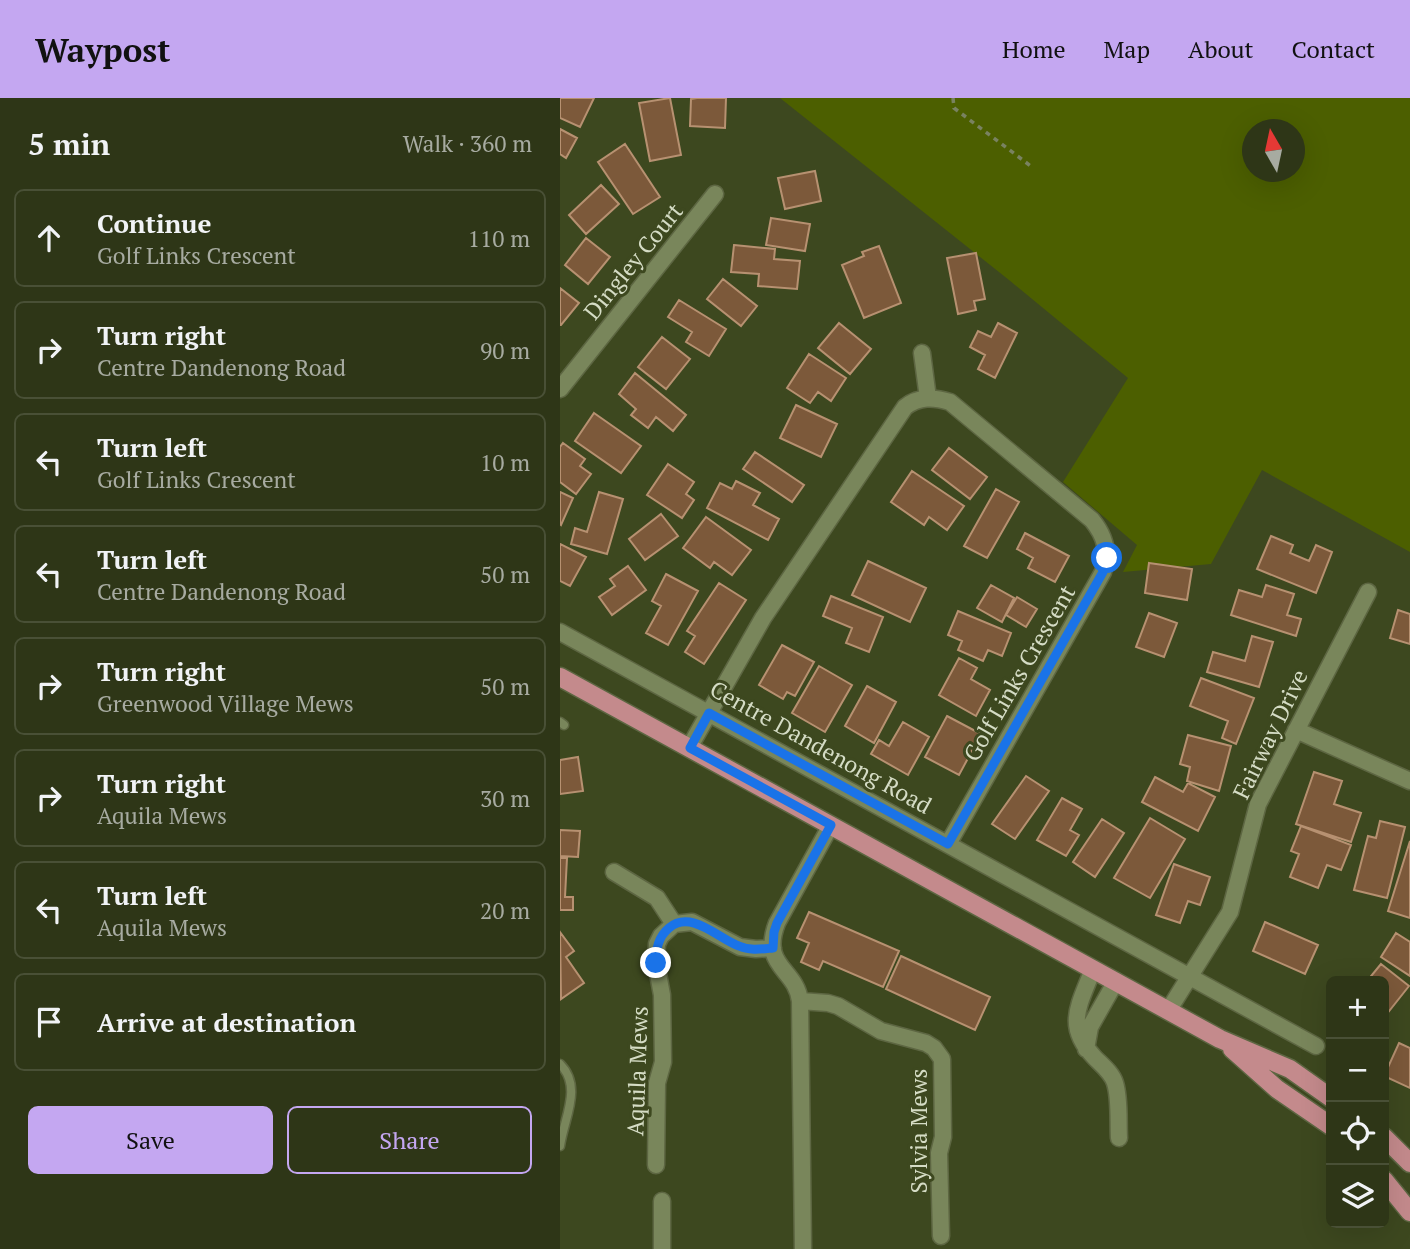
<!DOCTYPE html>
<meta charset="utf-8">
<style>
body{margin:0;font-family:"PT Serif",serif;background:#363e20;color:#f1f3f6}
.controls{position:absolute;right:21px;bottom:21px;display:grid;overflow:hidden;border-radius:10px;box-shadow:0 7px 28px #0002}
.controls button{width:63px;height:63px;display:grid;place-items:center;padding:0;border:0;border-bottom:2px solid #495036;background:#2e3617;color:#f1f3f6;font:35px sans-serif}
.compass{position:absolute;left:682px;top:21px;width:63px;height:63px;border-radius:50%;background:#2e3617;box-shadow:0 7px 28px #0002;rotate:351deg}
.stop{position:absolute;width:21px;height:21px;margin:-16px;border:5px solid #1a73e8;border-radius:50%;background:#fff}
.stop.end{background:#1a73e8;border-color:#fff;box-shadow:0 2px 7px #0008}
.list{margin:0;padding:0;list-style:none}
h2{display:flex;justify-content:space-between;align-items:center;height:91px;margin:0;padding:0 28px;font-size:30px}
h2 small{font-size:23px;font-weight:400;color:#a7aba1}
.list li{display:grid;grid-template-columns:46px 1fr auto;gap:21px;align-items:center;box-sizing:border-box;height:98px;margin:0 14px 14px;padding:0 14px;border:2px solid #495036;border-radius:10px}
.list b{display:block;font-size:26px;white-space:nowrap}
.list p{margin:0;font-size:23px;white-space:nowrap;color:#a7aba1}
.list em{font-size:23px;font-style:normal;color:#a7aba1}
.actions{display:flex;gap:14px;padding:21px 28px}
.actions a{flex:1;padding:16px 0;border:2px solid #c4a7f1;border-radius:10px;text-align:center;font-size:24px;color:#c4a7f1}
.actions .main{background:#c4a7f1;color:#111}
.icon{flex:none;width:38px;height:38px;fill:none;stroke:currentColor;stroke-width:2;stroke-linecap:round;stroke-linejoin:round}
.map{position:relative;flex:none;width:850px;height:1151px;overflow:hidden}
header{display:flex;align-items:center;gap:42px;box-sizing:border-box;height:98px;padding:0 35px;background:#c4a7f1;color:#111}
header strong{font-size:33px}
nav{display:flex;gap:38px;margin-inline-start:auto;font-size:24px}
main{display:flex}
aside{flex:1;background:#2e3617}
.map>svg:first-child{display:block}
.green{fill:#4c5f00;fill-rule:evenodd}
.building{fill:#7c593a;stroke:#b79171;stroke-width:2}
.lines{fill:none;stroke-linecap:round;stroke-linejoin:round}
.service-casing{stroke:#5d6642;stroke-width:11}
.minor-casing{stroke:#5d6642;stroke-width:19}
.primary-casing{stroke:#5d6642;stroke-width:21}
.path{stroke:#798260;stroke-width:3.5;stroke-dasharray:5 5;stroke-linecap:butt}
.service{stroke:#79865b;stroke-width:8}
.minor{stroke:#79865b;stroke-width:16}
.primary{stroke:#c48a8c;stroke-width:18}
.route{stroke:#1a73e8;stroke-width:9}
.labels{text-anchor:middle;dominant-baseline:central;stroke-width:6;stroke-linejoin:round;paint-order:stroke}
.street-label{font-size:23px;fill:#d5dcc5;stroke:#3d481f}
</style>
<header>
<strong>Waypost</strong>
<nav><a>Home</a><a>Map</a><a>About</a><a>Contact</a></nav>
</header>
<main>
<aside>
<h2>5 min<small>Walk · 360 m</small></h2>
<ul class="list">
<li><svg class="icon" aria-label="ahead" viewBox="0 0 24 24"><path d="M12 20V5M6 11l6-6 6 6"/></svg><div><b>Continue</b><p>Golf Links Crescent</p></div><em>110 m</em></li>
<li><svg class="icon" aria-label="right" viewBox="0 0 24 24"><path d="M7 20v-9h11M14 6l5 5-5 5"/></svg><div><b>Turn right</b><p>Centre Dandenong Road</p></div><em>90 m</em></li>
<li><svg class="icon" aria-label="left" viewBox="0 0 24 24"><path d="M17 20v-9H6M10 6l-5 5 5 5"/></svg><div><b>Turn left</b><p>Golf Links Crescent</p></div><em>10 m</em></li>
<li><svg class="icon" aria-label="left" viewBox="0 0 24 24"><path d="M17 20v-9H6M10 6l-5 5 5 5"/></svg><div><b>Turn left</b><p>Centre Dandenong Road</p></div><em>50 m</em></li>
<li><svg class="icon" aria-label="right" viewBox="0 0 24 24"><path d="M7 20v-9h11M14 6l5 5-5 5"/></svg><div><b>Turn right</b><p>Greenwood Village Mews</p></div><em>50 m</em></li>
<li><svg class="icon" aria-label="right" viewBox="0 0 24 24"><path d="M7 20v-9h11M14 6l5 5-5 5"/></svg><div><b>Turn right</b><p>Aquila Mews</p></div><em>30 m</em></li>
<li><svg class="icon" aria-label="left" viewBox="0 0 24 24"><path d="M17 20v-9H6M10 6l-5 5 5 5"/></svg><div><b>Turn left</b><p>Aquila Mews</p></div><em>20 m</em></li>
<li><svg class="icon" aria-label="arrive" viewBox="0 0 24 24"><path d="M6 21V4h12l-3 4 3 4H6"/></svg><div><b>Arrive at destination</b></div></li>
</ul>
<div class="actions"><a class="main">Save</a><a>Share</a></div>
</aside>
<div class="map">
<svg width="850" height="1151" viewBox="0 0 850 1151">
<rect width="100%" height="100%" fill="#3d481f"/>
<path class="green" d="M220,0H850V454L702,372L651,466L563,474L577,447L503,384L568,280L449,182ZM692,32H734V74H692Z"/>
<path class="building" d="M0,0H34L20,29L0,20Z
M110,0L121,57L90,63L79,5Z
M137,0H166L165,30L130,28L131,1Z
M0,31L17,40L6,60L0,56Z
M65,46L100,99L73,116L38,64Z
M255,73L261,103L225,111L218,80Z
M41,87L59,106L26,136L9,117Z
M211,120L250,126L245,153L206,147Z
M26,140L50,159L28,186L5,167Z
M174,147L215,151L214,161L240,163L237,191L198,188L199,176L171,174Z
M319,148L341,205L304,220L282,167L304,158L302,154Z
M416,155L425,201L414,203L416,212L398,216L387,160Z
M163,181L197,208L181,228L147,201Z
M0,190L19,205L1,227H0Z
M119,202L166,231L149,258L126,244L132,234L108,219Z
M279,225L311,251L290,276L258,250Z
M438,225L457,235L435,280L418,271L425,257L410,249L418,233L431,239Z
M102,239L130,261L106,291L78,269Z
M249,256L286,280L271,303L258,294L250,305L227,290Z
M75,275L126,317L113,333L96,319L88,330L71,317L76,311L59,296Z
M236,307L277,326L261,359L220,340Z
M34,315L81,348L61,375L15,343Z
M3,345L25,361L20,368L31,376L16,396L0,384V349Z
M389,350L427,379L410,401L372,372Z
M195,354L244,387L232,404L183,371Z
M108,366L134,384L126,396L134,402L122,420L87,397Z
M352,373L404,408L387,432L369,419L364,427L331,404Z
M176,383L200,395L193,407L219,421L208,442L147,410L160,385L172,391Z
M436,391L459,404L427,460L404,448Z
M0,394L13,400L1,427L0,426Z
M39,394L63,401L47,456L11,446L15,430L27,434Z
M101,416L118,438L85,462L69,441Z
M146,419L191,452L172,477L154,464L150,470L123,450Z
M465,435L509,458L495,484L468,470L473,460L457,451Z
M711,438L733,447L730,455L749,463L756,447L772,454L756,495L697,471Z
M0,446L26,459L10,488L0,483Z
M308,463L366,490L350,524L292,497Z
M589,465L632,471L627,502L585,495Z
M68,468L86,492L52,517L39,499L55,488L50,481Z
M106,476L138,493L108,547L86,535L101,508L92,503Z
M159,485L186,502L144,566L125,554L135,538L127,533Z
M431,487L454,500L442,524L417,510Z
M706,487L734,496L727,517L741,521L736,538L671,517L679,492L702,499Z
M271,498L323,519L309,554L286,545L292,530L263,518Z
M457,499L477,511L466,529L446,517Z
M838,512L850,516V546L830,540Z
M398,513L451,535L442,558L428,552L423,563L398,552L402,543L388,537Z
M589,515L617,525L604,559L576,549Z
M692,538L713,544L699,589L647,574L653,554L685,563Z
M222,547L254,564L235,598L227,594L223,601L199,587Z
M399,560L417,570L411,581L430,592L416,618L379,597Z
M259,568L292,587L265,634L232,615Z
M641,580L694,600L676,646L662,640L668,623L630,608Z
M307,588L336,604L314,645L285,628Z
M387,618L421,636L399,677L365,659Z
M343,624L369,639L348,677L311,656L319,642L329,648Z
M628,637L671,648L659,693L627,683L630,669L620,666Z
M18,659L23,693L0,696V662Z
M754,674L782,683L774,706L801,715L791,744L736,726Z
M466,678L489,693L455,741L432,726Z
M595,679L623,694L628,685L655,699L638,733L582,704Z
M502,700L522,711L510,732L519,737L506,758L477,742Z
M590,720L625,741L590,800L554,780Z
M542,721L564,735L535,779L513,764Z
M820,723L845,729L827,800L794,792L808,738L816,740Z
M741,728L791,747L781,772L767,767L758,790L730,779L739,756L731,753Z
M0,732L20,733L18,759L0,758Z
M850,743V820L828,813Z
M0,760H7L5,799H13V812H0Z
M614,766L650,779L640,807L628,803L620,825L596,817Z
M249,814L339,853L323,889L263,863L259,872L241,864L249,845L237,840Z
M705,824L758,847L745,876L693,853Z
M0,834L14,853L6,859L24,885L1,901Z
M836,835L850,844V878L821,859Z
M341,858L430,899L415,932L326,891Z
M821,866L849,888L826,917L824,915V883H807Z
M839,945L850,950V990L824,978Z"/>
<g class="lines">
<g class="service-casing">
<path id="service" d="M0,624L4,627
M0,966C23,989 4,1020 0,1048"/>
</g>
<g class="minor-casing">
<path id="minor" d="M362,255L368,300
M0,291L155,96
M0,534L756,948
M736,632L850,683
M129,650L203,520L345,309C359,298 374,299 390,304L532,422C545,438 550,454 543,474L388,746
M54,774L97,800L114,826
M533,871C519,908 504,928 535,960C542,967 552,975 555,985C560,1001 558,1023 559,1040
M240,903L268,905L278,908L321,933L366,945L374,950L382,961L383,1039L379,1055L381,1138
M608,913L670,814L698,706L808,494
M526,951L530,929L556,883
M96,1067L97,985L103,964L102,897L96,865L97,846L101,838L114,826L132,824L180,849L196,851L213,850
M102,1103V1151
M243,1151L240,903C236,870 200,869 217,825L271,727"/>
</g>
<g class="primary-casing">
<path id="primary" d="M0,579L660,941L730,971L771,1000
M672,951L717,991L771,1028
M824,1039L850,1065
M824,1082L850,1114"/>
</g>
<path class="path" d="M393,0L394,10L472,69"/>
<use href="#service" class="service"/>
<use href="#minor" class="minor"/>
<use href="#primary" class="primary"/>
</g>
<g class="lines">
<path class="route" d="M96,865C96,851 98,839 109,830C131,811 159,841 179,848C190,853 202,851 213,850L214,834L217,825L271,727L130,650L149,615L388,746L543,474L547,460"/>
</g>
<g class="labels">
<g class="street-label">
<text transform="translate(73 163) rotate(-51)">Dingley Court</text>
<text transform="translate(459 575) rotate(-60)">Golf Links Crescent</text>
<text transform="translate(710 636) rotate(-64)">Fairway Drive</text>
<text transform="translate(261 649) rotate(29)">Centre Dandenong Road</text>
<text transform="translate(77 973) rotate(-88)">Aquila Mews</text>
<text transform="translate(358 1033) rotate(-90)">Sylvia Mews</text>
</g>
</g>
</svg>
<div class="controls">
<button>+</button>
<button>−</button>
<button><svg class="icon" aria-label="locate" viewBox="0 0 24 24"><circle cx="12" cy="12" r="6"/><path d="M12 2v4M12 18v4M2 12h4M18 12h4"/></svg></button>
<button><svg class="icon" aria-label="layers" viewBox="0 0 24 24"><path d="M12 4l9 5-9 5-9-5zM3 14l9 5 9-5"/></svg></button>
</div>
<svg class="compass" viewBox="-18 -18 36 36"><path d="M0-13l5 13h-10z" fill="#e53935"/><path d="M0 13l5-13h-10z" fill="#a7aba1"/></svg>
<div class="stop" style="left:547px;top:460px"></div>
<div class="stop end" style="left:96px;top:865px"></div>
</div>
</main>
